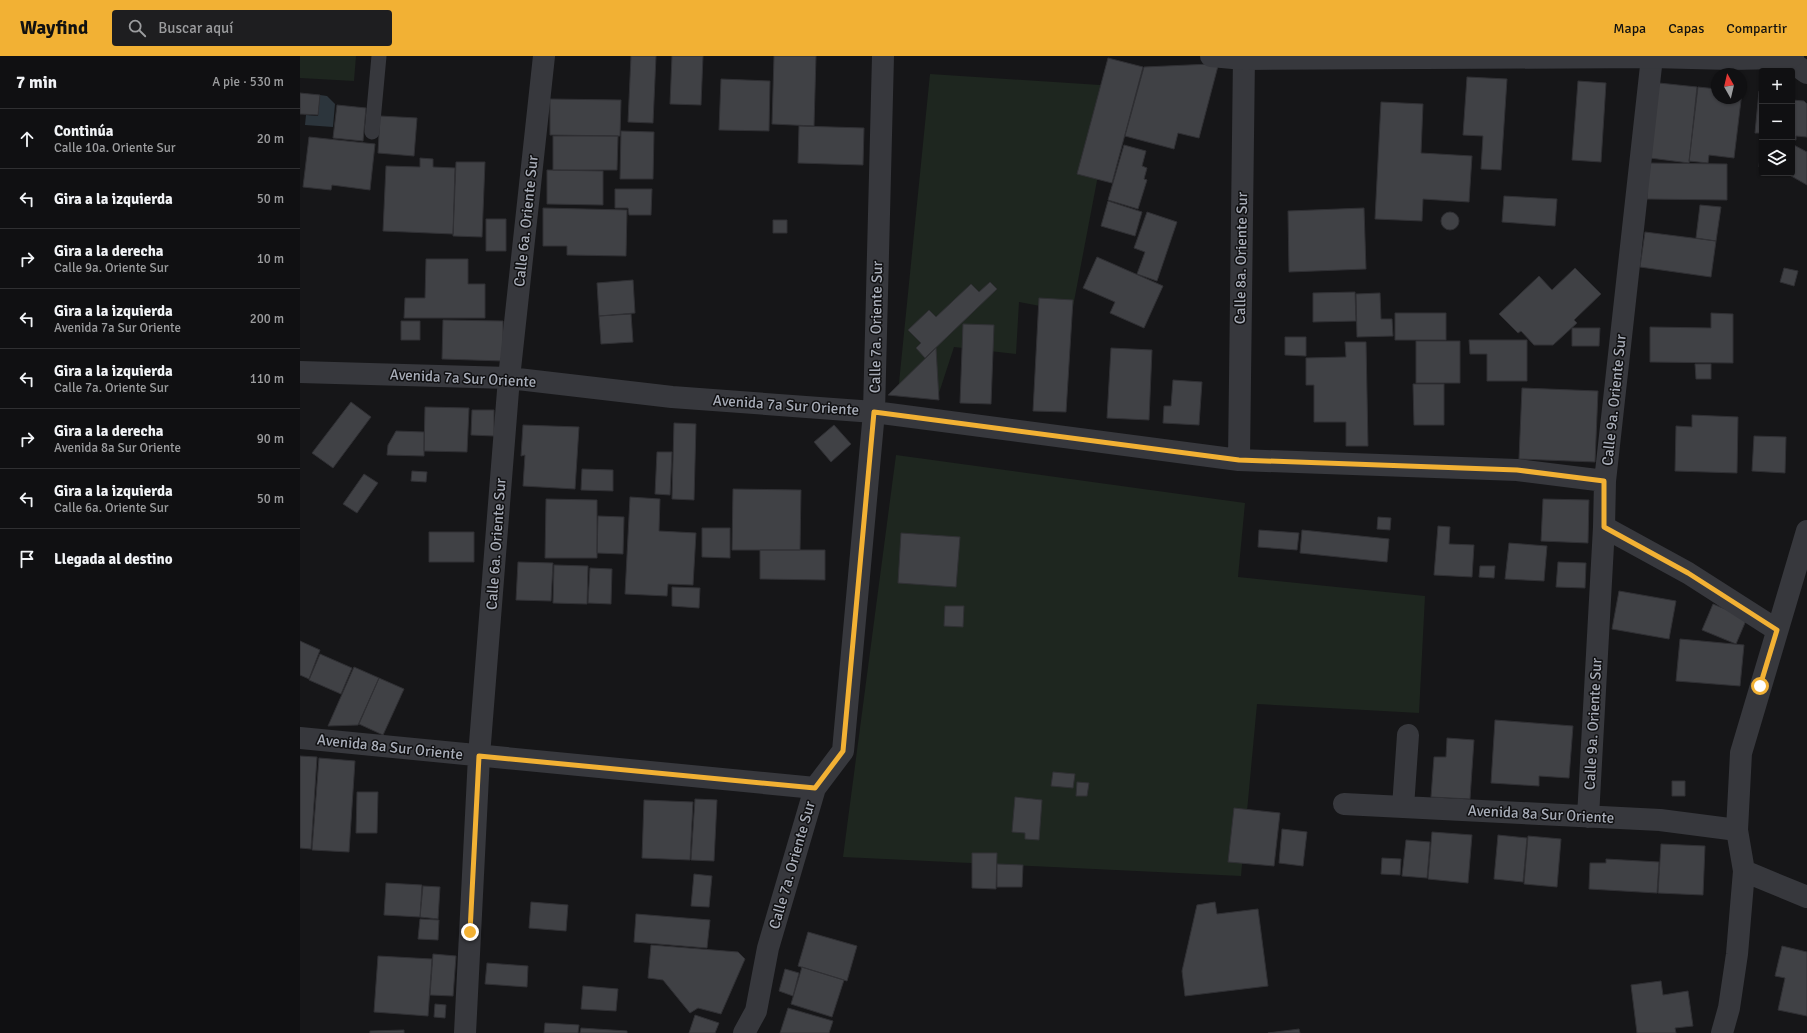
<!DOCTYPE html>
<html lang="es">
<meta charset="utf-8">
<style>
body{margin:0;font-family:Signika,sans-serif;background:#1e1e20;color:#f1f3f6}
.controls{position:absolute;right:12px;top:12px;display:grid;overflow:hidden;border-radius:4px;box-shadow:0 1px 3px #0004}
.controls button{width:36px;height:36px;display:grid;place-items:center;padding:0;border:0;border-bottom:1px solid #303032;background:#101012;color:#f1f3f6;font:20px sans-serif}
.compass{position:absolute;left:1411px;top:12px;width:36px;height:36px;border-radius:50%;background:#101012;box-shadow:0 1px 3px #0004;rotate:352deg}
.stop{position:absolute;width:12px;height:12px;margin:-9px;border:3px solid #f2b134;border-radius:50%;background:#fff}
.stop.end{background:#f2b134;border-color:#fff;box-shadow:0 1px 4px #0008}
.list{margin:0;padding:0;list-style:none}
h2{display:flex;justify-content:space-between;align-items:center;height:52px;margin:0;padding:0 16px;font-size:17px}
h2 small{font-size:13px;font-weight:400;color:#9c9d9f}
.list li{display:grid;grid-template-columns:26px 1fr auto;gap:12px;align-items:center;box-sizing:border-box;height:60px;padding:0 16px;border-top:1px solid #303032}
.list b{display:block;font-size:15px;white-space:nowrap}
.list p{margin:0;font-size:13px;white-space:nowrap;color:#9c9d9f}
.list em{font-size:13px;font-style:normal;color:#9c9d9f}
.icon{flex:none;width:22px;height:22px;fill:none;stroke:currentColor;stroke-width:2;stroke-linecap:round;stroke-linejoin:round}
.map{position:relative;flex:none;width:1507px;height:977px;overflow:hidden}
header{display:flex;align-items:center;gap:24px;box-sizing:border-box;height:56px;padding:0 20px;background:#f2b134;color:#111}
header strong{font-size:19px}
nav{display:flex;gap:22px;margin-inline-start:auto;font-size:14px}
.search{width:280px;height:36px;background:#1e1e20;display:flex;align-items:center;gap:10px;box-sizing:border-box;padding:0 14px;border-radius:4px;color:#9c9d9f;font-size:15px}
main{display:flex}
aside{flex:1;background:#101012}
.map>svg:first-child{display:block}
.green{fill:#1e261f}
.water{fill:#2c353c}
.building{fill:#404145;stroke:#303034}
.lines{fill:none;stroke-linecap:round;stroke-linejoin:round}
.service{stroke:#37383d;stroke-width:15}
.minor{stroke:#37383d;stroke-width:22}
.tertiary{stroke:#37383d;stroke-width:22}
.route{stroke:#f2b134;stroke-width:5}
.labels{text-anchor:middle;dominant-baseline:central;stroke-width:3;stroke-linejoin:round;paint-order:stroke}
.street-label{font-size:15px;fill:#a8adb8;stroke:#111113}
</style>
<header>
<strong>Wayfind</strong>
<div class="search"><svg class="icon" aria-label="search" viewBox="0 0 24 24"><circle cx="10" cy="10" r="6"/><path d="M15 15l6 6"/></svg>Buscar aquí</div>
<nav><a>Mapa</a><a>Capas</a><a>Compartir</a></nav>
</header>
<main>
<aside>
<h2>7 min<small>A pie · 530 m</small></h2>
<ul class="list">
<li><svg class="icon" aria-label="ahead" viewBox="0 0 24 24"><path d="M12 20V5M6 11l6-6 6 6"/></svg><div><b>Continúa</b><p>Calle 10a. Oriente Sur</p></div><em>20 m</em></li>
<li><svg class="icon" aria-label="left" viewBox="0 0 24 24"><path d="M17 20v-9H6M10 6l-5 5 5 5"/></svg><div><b>Gira a la izquierda</b></div><em>50 m</em></li>
<li><svg class="icon" aria-label="right" viewBox="0 0 24 24"><path d="M7 20v-9h11M14 6l5 5-5 5"/></svg><div><b>Gira a la derecha</b><p>Calle 9a. Oriente Sur</p></div><em>10 m</em></li>
<li><svg class="icon" aria-label="left" viewBox="0 0 24 24"><path d="M17 20v-9H6M10 6l-5 5 5 5"/></svg><div><b>Gira a la izquierda</b><p>Avenida 7a Sur Oriente</p></div><em>200 m</em></li>
<li><svg class="icon" aria-label="left" viewBox="0 0 24 24"><path d="M17 20v-9H6M10 6l-5 5 5 5"/></svg><div><b>Gira a la izquierda</b><p>Calle 7a. Oriente Sur</p></div><em>110 m</em></li>
<li><svg class="icon" aria-label="right" viewBox="0 0 24 24"><path d="M7 20v-9h11M14 6l5 5-5 5"/></svg><div><b>Gira a la derecha</b><p>Avenida 8a Sur Oriente</p></div><em>90 m</em></li>
<li><svg class="icon" aria-label="left" viewBox="0 0 24 24"><path d="M17 20v-9H6M10 6l-5 5 5 5"/></svg><div><b>Gira a la izquierda</b><p>Calle 6a. Oriente Sur</p></div><em>50 m</em></li>
<li><svg class="icon" aria-label="arrive" viewBox="0 0 24 24"><path d="M6 21V4h12l-3 4 3 4H6"/></svg><div><b>Llegada al destino</b></div></li>
</ul>
</aside>
<div class="map">
<svg width="1507" height="977" viewBox="0 0 1507 977">
<rect width="100%" height="100%" fill="#161618"/>
<path class="green" d="M0,0H56L54,25L0,22Z
M630,18L815,30L772,256L719,246L716,298L654,291L639,337H598Z
M596,399L945,447L938,521L1125,540L1119,657L957,648L941,820L543,801Z"/>
<path class="water" d="M20,39L27,40L35,48L33,71L5,69L6,59L18,60Z"/>
<path class="building" d="M331,0H356L353,67L328,66Z
M372,0H403L401,49L370,48Z
M474,0H516L514,70L472,68Z
M808,2L843,11L812,127L777,118Z
M911,8L918,10L899,82L878,77L874,93L825,80L844,11Z
M1167,21L1207,23L1201,114L1181,113L1183,80L1163,79Z
M421,23L470,25L469,75L419,74Z
M1278,25L1306,27L1301,106L1272,104Z
M1359,27L1397,31L1389,107L1350,102Z
M1398,31L1417,33V42H1441L1442,36L1434,102L1409,99L1408,107L1389,105Z
M1459,35H1462V77H1455Z
M0,37L20,39L18,59L0,58Z
M250,43L321,44L320,80L250,79Z
M1492,44L1504,45L1507,48V81L1496,80V84H1492Z
M1081,46L1123,48L1121,97L1172,100L1169,146L1123,143L1122,165L1075,163Z
M37,49L66,52L63,85L33,82Z
M80,60L117,62L114,100L78,97Z
M499,70L564,72L563,109L498,107Z
M321,75L354,76L353,123H320Z
M1462,79V111H1459Z
M253,80H318L317,114H253Z
M9,81L75,88L70,134L32,129L31,134L3,131Z
M1492,88L1507,96V129L1486,117H1492Z
M824,89L846,95L842,110L847,112L844,123L847,124L838,153L808,144Z
M120,102L133,103V111L155,112L153,178L83,175L86,110L120,111Z
M156,106H185L182,181L153,180Z
M1348,107L1427,108V144L1347,143Z
M247,114L303,115V149L247,148Z
M315,133H352L351,159H329L328,152H315Z
M1204,140L1257,143L1255,170L1202,166Z
M808,145L842,156L835,180L801,170Z
M1400,149L1421,151L1416,185L1396,182Z
M243,152L327,154L326,200L267,199V190H243Z
M1064,152L1066,213L989,216L988,155Z
M1141 165a9 9 0 1 1 18 0a9 9 0 1 1-18 0Z
M847,156L877,166L857,225L837,218L845,196L834,192Z
M186,163H206V195H186Z
M473,164H487V177H473Z
M1345,176L1416,185L1411,221L1340,211Z
M797,201L863,230L844,272L810,257L815,246L783,232Z
M126,203H168V228H185V262H104L105,242H125Z
M1275,212L1301,238L1274,264L1277,267L1253,289H1234L1221,275L1218,277L1199,258L1239,220L1252,234Z
M1484,212L1498,215L1494,230L1480,226Z
M333,224L335,257L299,260L297,227Z
M690,226L697,233L625,302L616,292L621,287L608,274L629,254L636,261L671,228L679,236Z
M1055,236L1056,265L1013,266V237Z
M1080,237L1081,263H1092L1093,280L1057,281L1056,238Z
M739,242L773,244L766,356L733,355Z
M1095,257H1146V284H1095Z
M1411,257L1433,258V307L1350,306V271L1411,272Z
M331,258L333,286L301,288L299,260Z
M143,264L203,265V305L142,303Z
M101,265H120V284H101Z
M663,268L694,269L691,348L660,347Z
M1272,272H1300L1299,290H1272Z
M985,281H1006V300L985,299Z
M1169,284H1227V325H1187V298H1170Z
M1116,285H1160V327H1116Z
M1045,286H1066L1068,390H1046V366H1014V329H1006V302L1046,301Z
M636,292L639,344L588,339Z
M811,292L852,294L849,364L807,362Z
M1395,308H1411V323H1396Z
M873,324L902,326L899,369L863,367L864,350H871Z
M1113,328H1144V369H1114Z
M1222,332L1298,335L1295,406L1219,403Z
M51,346L71,361L33,412L12,397Z
M125,351L169,352L167,396L124,395Z
M172,354H194V380L171,379Z
M1392,359L1438,361L1437,417L1375,415L1376,370L1392,371Z
M374,367L396,368L394,444L372,443Z
M223,369L279,371L275,433L223,430L225,399L221,400Z
M534,369L551,388L531,406L514,386Z
M96,375L124,376V400L87,399L88,389Z
M1454,380L1486,381L1485,417L1452,415Z
M357,396H372L370,439L355,438Z
M282,413L313,414V435L281,434Z
M112,415L127,416L126,426L111,425Z
M64,418L78,427L57,457L43,448Z
M433,433L501,434L500,494H432Z
M330,441L360,443L359,475L396,477L393,529L368,528L367,540L325,538Z
M246,443L297,444V502H245Z
M1243,443L1289,444L1288,487L1241,485Z
M298,460L324,461L323,498L297,497Z
M1078,461L1091,462L1090,474L1077,473Z
M1138,470L1150,471L1149,488L1174,489L1172,521L1134,519Z
M402,472H430V502L402,501Z
M959,474L999,477L997,494L958,491Z
M1002,474L1089,483L1087,506L1000,497Z
M129,476H174V506H129Z
M601,477L660,481L656,531L598,527Z
M1209,487L1247,490L1244,525L1205,523Z
M460,494H525V524L460,523Z
M218,506L253,507L251,545L216,544Z
M1258,506L1286,507L1285,532L1256,531Z
M254,509L288,510L287,548L253,547Z
M1180,510H1195L1194,522L1179,521Z
M290,512L312,513L311,548L288,547Z
M372,531L400,532L399,552L372,550Z
M1319,535L1376,545L1369,583L1312,573Z
M1413,548L1447,562L1436,588L1402,574Z
M645,550H664L663,571L644,570Z
M1380,583L1444,589L1440,630L1376,625Z
M0,585L20,594L9,623L0,619Z
M20,598L52,612L41,638L9,624Z
M54,611L79,622L58,669L28,670Z
M79,622L104,633L83,679L59,668Z
M1195,664L1273,670L1269,722L1239,720V730L1191,727Z
M1147,682L1174,684L1170,743L1131,741L1134,701H1146Z
M0,700L17,701L11,793L0,792Z
M19,702L55,705L49,796L12,794Z
M753,716L775,718L773,732L751,730Z
M1372,725H1385V740H1372Z
M777,726L789,727L787,740H776Z
M57,736H78L77,777H56Z
M715,741L742,744L739,784L725,783V777L712,776Z
M395,743L417,744L414,805L391,804Z
M344,744L393,746L390,804L342,802Z
M934,752L980,757L974,810L928,806Z
M982,773L1007,776L1003,810L979,807Z
M1132,776L1172,779L1168,827L1128,823Z
M1198,779L1227,782L1223,826L1194,823Z
M1228,780L1261,783L1257,831L1224,828Z
M1106,784L1130,786L1127,822L1102,820Z
M1361,788L1405,790L1403,839L1358,837Z
M672,797H697L696,833L672,832Z
M1082,802L1101,803L1100,819L1081,818Z
M1306,803L1359,806L1357,837L1289,833L1290,807H1306Z
M697,808L723,809L722,831H697Z
M394,818L412,820L409,851L391,850Z
M86,827L122,829L120,861L84,859Z
M123,830L140,831L138,863L120,861Z
M231,846L268,849L266,875L229,872Z
M915,846L917,858L958,853L968,930L885,940L882,915L897,849Z
M336,858L410,864L407,892L334,886Z
M120,863L139,864L138,884L118,883Z
M508,876L557,890L547,925L498,910Z
M351,889L438,896L445,903L421,958L398,952L390,957L363,924L348,922Z
M1482,890L1507,896V960L1478,954L1485,922L1475,920Z
M133,898L156,900L153,940L130,939Z
M78,900L132,903L128,960L74,956Z
M187,907L228,910L227,931L185,928Z
M502,911L544,924L532,961L491,948Z
M485,913L499,917L493,940L479,935Z
M1361,925L1363,939L1388,935L1393,970L1375,972L1376,977H1337L1331,929Z
M283,930L318,933L316,955L281,953Z
M135,948L146,949L145,962L134,961Z
M488,952L533,965L529,977H480Z
M395,959L419,967L415,977H389Z
M245,967L279,969L278,977H244Z
M281,972L327,975V977H280Z
M999,973L1000,977H968Z
M104,974V977H70V975Z"/>
<g class="lines">
<path class="service" d="M72,76L79,0"/>
<path class="minor" d="M1486,2L1507,17
M0,316L209,322L372,341L574,356L939,404L1217,414L1305,425
M939,404L944,0
M1304,471L1388,517L1477,574
M0,682L515,732
M1044,748L1360,764L1437,774
M1103,751L1108,679
M1288,761L1304,471L1305,425L1352,1
M1444,815L1507,841
M165,977L179,700L209,322L244,0
M444,977L456,955L468,892L515,732L543,695L574,356L583,0
M1422,977L1429,952L1437,898L1444,815L1437,774L1441,697L1507,475"/>
<path class="tertiary" d="M911,0L944,3L1352,1L1431,3L1486,2L1493,0"/>
</g>
<g class="lines">
<path class="route" d="M170,876L179,700L515,732L543,695L574,356L939,404L1217,414L1304,425V471L1388,517L1477,574L1460,630"/>
</g>
<g class="labels">
<g class="street-label">
<text transform="translate(226 165) rotate(-84)">Calle 6a. Oriente Sur</text>
<text transform="translate(941 202) rotate(-89)">Calle 8a. Oriente Sur</text>
<text transform="translate(576 271) rotate(-89)">Calle 7a. Oriente Sur</text>
<text transform="translate(163 322) rotate(3)">Avenida 7a Sur Oriente</text>
<text transform="translate(1314 344) rotate(-84)">Calle 9a. Oriente Sur</text>
<text transform="translate(486 349) rotate(4)">Avenida 7a Sur Oriente</text>
<text transform="translate(196 488) rotate(-86)">Calle 6a. Oriente Sur</text>
<text transform="translate(1293 668) rotate(-87)">Calle 9a. Oriente Sur</text>
<text transform="translate(90 691) rotate(6)">Avenida 8a Sur Oriente</text>
<text transform="translate(1241 758) rotate(3)">Avenida 8a Sur Oriente</text>
<text transform="translate(492 809) rotate(-74)">Calle 7a. Oriente Sur</text>
</g>
</g>
</svg>
<div class="controls">
<button>+</button>
<button>−</button>
<button><svg class="icon" aria-label="layers" viewBox="0 0 24 24"><path d="M12 4l9 5-9 5-9-5zM3 14l9 5 9-5"/></svg></button>
</div>
<svg class="compass" viewBox="-18 -18 36 36"><path d="M0-13l5 13h-10z" fill="#e53935"/><path d="M0 13l5-13h-10z" fill="#9c9d9f"/></svg>
<div class="stop" style="left:1460px;top:630px"></div>
<div class="stop end" style="left:170px;top:876px"></div>
</div>
</main>
